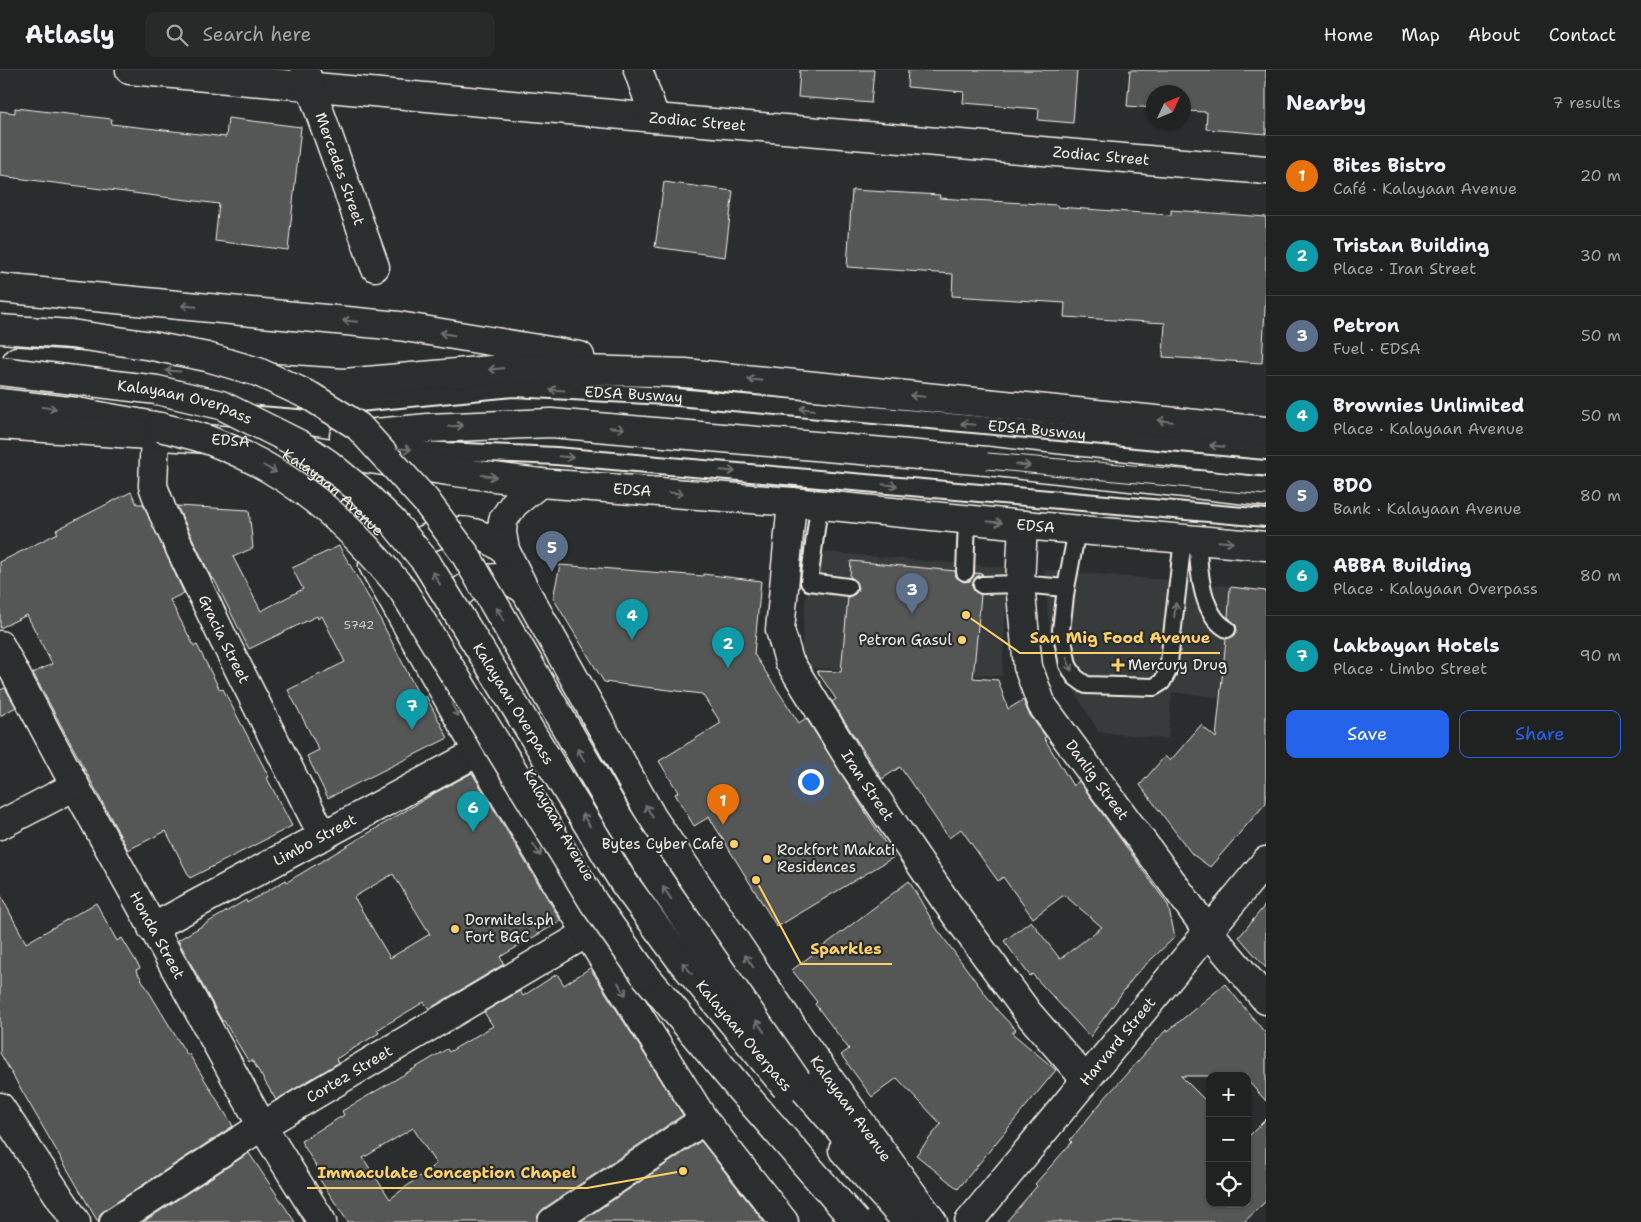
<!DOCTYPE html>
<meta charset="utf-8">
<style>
body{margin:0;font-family:"Shantell Sans",sans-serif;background:#282a2a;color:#f1f3f6}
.controls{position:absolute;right:15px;bottom:15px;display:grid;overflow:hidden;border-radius:10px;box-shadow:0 1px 4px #0004}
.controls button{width:45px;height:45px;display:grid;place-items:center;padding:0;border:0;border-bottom:1px solid #3d3f40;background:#202222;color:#f1f3f6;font:25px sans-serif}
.compass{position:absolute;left:1146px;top:15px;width:45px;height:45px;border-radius:50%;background:#202222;box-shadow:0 1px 4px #0004;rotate:46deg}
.you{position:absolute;left:810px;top:711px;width:18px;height:18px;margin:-12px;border:4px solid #fff;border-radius:50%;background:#1a73e8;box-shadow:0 0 0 8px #1a73e833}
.badge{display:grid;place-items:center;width:32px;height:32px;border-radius:50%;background:#2563eb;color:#fff;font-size:16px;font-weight:700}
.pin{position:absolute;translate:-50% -41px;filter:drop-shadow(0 1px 2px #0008)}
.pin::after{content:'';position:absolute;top:26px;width:18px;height:15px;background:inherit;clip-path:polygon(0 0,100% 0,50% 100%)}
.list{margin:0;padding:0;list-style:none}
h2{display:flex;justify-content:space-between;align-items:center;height:65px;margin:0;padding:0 20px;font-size:21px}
h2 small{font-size:16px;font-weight:400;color:#a2a4a5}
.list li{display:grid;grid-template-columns:32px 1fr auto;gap:15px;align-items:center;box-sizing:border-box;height:80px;padding:0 20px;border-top:1px solid #3d3f40}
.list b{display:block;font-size:19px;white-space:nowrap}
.list p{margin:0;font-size:16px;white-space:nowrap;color:#a2a4a5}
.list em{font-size:16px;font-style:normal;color:#a2a4a5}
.actions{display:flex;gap:10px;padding:15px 20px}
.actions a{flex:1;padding:11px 0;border:1px solid #2563eb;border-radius:10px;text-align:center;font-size:18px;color:#2563eb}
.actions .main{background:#2563eb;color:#fff}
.icon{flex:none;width:28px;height:28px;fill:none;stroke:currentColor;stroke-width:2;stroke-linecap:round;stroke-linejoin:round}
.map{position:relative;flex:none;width:1266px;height:1152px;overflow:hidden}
header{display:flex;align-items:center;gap:30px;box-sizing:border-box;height:70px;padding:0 25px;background:#202222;border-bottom:1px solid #3d3f40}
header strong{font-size:24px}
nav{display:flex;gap:28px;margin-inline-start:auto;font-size:18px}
.search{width:350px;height:45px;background:#282a2a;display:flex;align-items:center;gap:12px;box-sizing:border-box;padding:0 18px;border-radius:10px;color:#a2a4a5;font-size:19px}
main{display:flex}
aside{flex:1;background:#202222}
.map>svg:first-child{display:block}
.built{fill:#373a3a}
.building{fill:#555756;stroke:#f4f1e8;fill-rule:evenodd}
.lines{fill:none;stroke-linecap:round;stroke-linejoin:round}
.lane-casing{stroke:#f4f1e8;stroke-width:20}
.street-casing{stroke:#f4f1e8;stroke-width:31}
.primary-casing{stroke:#f4f1e8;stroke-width:31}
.highway-casing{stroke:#f4f1e8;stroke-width:31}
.lane{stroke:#2a2d2e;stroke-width:16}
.street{stroke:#2a2d2e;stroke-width:28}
.primary{stroke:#2a2d2e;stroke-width:28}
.highway{stroke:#2a2d2e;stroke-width:28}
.tram{stroke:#f4f1e8;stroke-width:1}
.secondary-bridge-casing{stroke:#f4f1e8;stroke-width:31;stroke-linecap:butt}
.primary-bridge-casing{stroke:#f4f1e8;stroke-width:31;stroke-linecap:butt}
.highway-bridge-casing{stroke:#f4f1e8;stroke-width:31;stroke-linecap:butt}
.secondary-bridge{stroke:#2a2d2e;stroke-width:28}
.primary-bridge{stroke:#2a2d2e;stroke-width:28}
.highway-bridge{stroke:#2a2d2e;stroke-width:28}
.oneway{stroke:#71726f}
.poi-dot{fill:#ffd166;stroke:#2a2d2e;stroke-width:2}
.labels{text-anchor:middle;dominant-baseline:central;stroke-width:4.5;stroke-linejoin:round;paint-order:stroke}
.number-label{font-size:12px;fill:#cccac4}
.street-label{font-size:15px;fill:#f4f1e8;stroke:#2a2d2e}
.poi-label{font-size:15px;fill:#f4f1e8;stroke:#2a2d2e;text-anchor:start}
.leader{fill:none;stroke:#ffd166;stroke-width:2}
.callout-dot{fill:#ffd166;stroke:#2a2d2e;stroke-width:2}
.callout-label{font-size:16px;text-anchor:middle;font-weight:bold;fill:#ffd166;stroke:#2a2d2e;stroke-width:4.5;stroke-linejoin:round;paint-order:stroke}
</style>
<header>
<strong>Atlasly</strong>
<div class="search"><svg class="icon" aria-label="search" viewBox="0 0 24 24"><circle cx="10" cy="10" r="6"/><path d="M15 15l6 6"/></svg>Search here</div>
<nav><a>Home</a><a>Map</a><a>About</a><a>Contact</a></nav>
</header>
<main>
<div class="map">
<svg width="1266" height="1152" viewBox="0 0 1266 1152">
<rect width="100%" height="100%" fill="#2a2d2e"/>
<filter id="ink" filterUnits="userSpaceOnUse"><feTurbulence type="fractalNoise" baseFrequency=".02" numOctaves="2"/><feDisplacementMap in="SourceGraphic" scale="10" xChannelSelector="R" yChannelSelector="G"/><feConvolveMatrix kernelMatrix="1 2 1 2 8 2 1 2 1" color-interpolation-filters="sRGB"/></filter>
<g filter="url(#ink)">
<path class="built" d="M810,481L1008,498L1002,606L810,598L801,582Z
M1044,500L1181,511L1266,520V633L1172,622L1168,669L1099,662L1078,628L1050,568Z"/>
<path class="building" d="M800,0H874L871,33L798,27Z
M908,0H1077L1073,53L1038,50L1039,39L963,33L964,22L907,17Z
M1130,0H1266V64L1206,59L1207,42L1184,41V22H1154V38L1127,36Z
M15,38L112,49L111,54L226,67L228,48L301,57L288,180L215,171L219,134L0,106V41L15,43Z
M664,112L733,121L725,187L655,177Z
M852,120L940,125L939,128L1057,135V137L1171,145V140L1266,147V221L1262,293L1163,287L1165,253L1064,247L1065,233L952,226L953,204L847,197Z
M131,422L137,434H143L184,523L170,530L194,576L197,575L220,620L223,619L269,707L267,708L292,756L190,808L166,761L128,780L33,603L52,594L27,545L0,558V492L58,463L56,460Z
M177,436L249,440L253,478L233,487L261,541L303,519L292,498L339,476L372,533L421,629L426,626L448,668L328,728L307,686L319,680L288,620L345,592L322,546L318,549L317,546L249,579L214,509H212Z
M851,491L955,501L956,507L964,512L970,511L975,503L983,504L976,507L972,515L974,521L981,525L973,608L998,610L1008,639L1023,630L1029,644L1046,667L1044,668L1073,716L1079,711L1168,835L1175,867L1136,904L1090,967L1032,904L1030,906L1004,871L1031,851L1060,889L1102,857L1064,825L1033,848L1003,807L998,811L961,759L949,768L900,697L882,709L832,632L836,629L817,601L841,602L848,527L856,523L858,518L854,509L850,507Z
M560,495L703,506V504L761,511L754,584L799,653L806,648L894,787L777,857L709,747L694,756L675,724L678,722L659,691L721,653L702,624L604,612L553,528Z
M1230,517L1266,521V733L1210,797L1192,784L1140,715L1165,686L1170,691L1201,655L1216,668L1226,569L1235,565L1237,560L1236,555L1228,547Z
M5,618L16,637L0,646V620Z
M472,703L561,851L500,887L504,894L429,939L424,932L377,960L379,963L336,989L338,993L276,1030L252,990L249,992L224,951H222L178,870L246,830L247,833L286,810L287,812L435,723ZM393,804L430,864L390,888L354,827Z
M909,811L937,859L997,940L1016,960L1012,963L1056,1000L958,1119L916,1085L941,1054L897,1008L872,1027L841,985L849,979L815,934L817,932L792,900Z
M0,824L26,873L96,833L117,871L122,868L140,898L136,900L187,985L189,984L233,1056L106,1139L100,1144L98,1152L0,983Z
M1266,834V898L1239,867Z
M590,898L683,1045L543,1139L538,1145L537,1152H348L320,1110L323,1108L301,1071L344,1045L342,1041L366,1027L447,979L449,982L493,956L484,942L520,921L523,926L557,904L564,915ZM413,1058L436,1094L390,1129L363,1088Z
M1225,914L1266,964V1031L1247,1010V1006H1181L1210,1035V1133H1247V1068L1266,1049V1131L1244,1152H1006L1037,1116L1035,1114L1072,1072L1070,1070L1104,1029L1166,960L1168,961Z
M701,1071L764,1152H580Z
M249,1083L295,1152H143Z"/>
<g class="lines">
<g class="lane-casing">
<g id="lane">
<path id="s1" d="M210,323L348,334L513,318L666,326L1266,381"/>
<path d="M375,378L556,386L1266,448"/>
<path d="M819,436L809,512L848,517"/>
<path d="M1077,460L1066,518L1061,560L1068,595L1075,607L1086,615L1154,617L1162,612L1168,601L1183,469"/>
<path d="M1198,470C1198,497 1201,545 1227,559"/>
<path d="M965,502L967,450"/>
<path d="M982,515L1020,514L1066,518"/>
</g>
</g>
<g class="street-casing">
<g id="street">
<path id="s2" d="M130,0L655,48L1266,100"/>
<path d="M638,0L655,48"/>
<path id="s3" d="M305,1L375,197"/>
<path id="s4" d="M155,365L153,416L163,443L222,566L323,766"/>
<path id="s5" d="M792,432L780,560L789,591L852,693L945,830L1028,943L1086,1010"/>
<path id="s6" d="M1023,455L1020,514L1028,597L1042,635L1208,861L1266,930"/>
<path id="s7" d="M0,575L75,716L262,1056L322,1152"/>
<path d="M0,755L75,716"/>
<path id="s8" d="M152,858L478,682"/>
<path d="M0,1037L76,1152"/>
<path id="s9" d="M114,1152L262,1056L587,863"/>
<path d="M552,1152L704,1050"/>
<path id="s10" d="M969,1152L1266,791"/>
</g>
</g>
<g class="primary-casing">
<g id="primary">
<path d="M0,333L77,342L160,357"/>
<path id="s11" d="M268,373L307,397L331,416L381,463L402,490L447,562L520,687"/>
<path id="s12" d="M540,413L514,434L503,450L502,463L505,480L525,520L652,747L808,980L933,1152"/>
<path d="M373,495L478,682L587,863L704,1050L784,1152"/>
<path d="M400,495C412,469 447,456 474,463C486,466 495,473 505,480"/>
<path d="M447,556C446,526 474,504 503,509C511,511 518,515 525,520"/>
<path d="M843,1080L907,1152"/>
</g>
</g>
<g class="highway-casing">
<g id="highway">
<path d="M0,218L399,256L580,286"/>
<path d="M17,291L344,313L513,298L685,303L1266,361"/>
<path id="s13" d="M0,355L267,373L448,401L540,413L792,432L1023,455L1266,476"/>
<path d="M344,366L428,358L551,353L987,391L1266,422"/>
<path d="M797,1011L863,1086L918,1132"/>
</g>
</g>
<use href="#lane" class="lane"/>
<use href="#street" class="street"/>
<use href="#primary" class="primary"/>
<use href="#highway" class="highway"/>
<path class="tram" d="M988,383L1266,406
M986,399L1266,425"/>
<g class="secondary-bridge-casing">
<path id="secondary-bridge" d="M645,905L741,1020L856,1152"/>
</g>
<g class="primary-bridge-casing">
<g id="primary-bridge">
<path id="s14" d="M0,301L157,320L221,335L299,374L327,393L360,420L393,452L426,492L624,813L680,889L786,1017"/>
<path d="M160,357C177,361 195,365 211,371C293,402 348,452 402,519L594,833L645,905"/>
</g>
</g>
<g class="highway-bridge-casing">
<path id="highway-bridge" d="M0,259L71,264L152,276L207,287L258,302L310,326L358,356L426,431L465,484L618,747L646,792L797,1011"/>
</g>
<use href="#secondary-bridge" class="secondary-bridge"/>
<use href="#primary-bridge" class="primary-bridge"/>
<use href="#highway-bridge" class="highway-bridge"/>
</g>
<defs><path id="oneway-shaft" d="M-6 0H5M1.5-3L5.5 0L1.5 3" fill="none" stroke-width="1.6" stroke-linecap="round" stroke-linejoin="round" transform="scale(1.25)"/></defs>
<g class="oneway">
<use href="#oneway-shaft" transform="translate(189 236) rotate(-175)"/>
<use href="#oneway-shaft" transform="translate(350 251) rotate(-175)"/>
<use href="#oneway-shaft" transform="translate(447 264) rotate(-171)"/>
<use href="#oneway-shaft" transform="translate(496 299) rotate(175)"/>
<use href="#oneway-shaft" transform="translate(173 301) rotate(-176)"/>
<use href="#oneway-shaft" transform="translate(755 310) rotate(-174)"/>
<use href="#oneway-shaft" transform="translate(557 320) rotate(-177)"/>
<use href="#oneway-shaft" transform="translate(917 326) rotate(-174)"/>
<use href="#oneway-shaft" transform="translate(49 338) rotate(7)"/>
<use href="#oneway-shaft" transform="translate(807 339) rotate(-175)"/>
<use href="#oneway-shaft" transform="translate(1165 351) rotate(-174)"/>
<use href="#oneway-shaft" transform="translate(968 354) rotate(-175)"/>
<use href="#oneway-shaft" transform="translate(456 356) rotate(-3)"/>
<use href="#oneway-shaft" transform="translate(617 358) rotate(5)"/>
<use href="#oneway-shaft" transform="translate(1217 376) rotate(-175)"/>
<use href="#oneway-shaft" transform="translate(404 379) rotate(3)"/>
<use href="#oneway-shaft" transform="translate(566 387) rotate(5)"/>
<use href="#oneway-shaft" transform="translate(1023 395) rotate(6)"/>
<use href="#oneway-shaft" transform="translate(270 399) rotate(29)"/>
<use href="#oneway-shaft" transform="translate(728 401) rotate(5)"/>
<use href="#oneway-shaft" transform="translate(489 406) rotate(8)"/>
<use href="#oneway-shaft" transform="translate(890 415) rotate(5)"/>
<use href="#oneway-shaft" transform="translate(676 423) rotate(4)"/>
<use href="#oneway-shaft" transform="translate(995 452) rotate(6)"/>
<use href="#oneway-shaft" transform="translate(1226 472) rotate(5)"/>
<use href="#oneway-shaft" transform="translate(436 508) rotate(-122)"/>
<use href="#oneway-shaft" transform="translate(1175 540) rotate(-84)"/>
<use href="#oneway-shaft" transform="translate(500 544) rotate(-120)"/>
<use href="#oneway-shaft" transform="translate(1069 594) rotate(70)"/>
<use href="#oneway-shaft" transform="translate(455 640) rotate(61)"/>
<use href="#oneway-shaft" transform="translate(581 685) rotate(-120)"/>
<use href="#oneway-shaft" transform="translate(649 741) rotate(-120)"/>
<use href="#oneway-shaft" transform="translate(586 750) rotate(-122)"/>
<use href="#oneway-shaft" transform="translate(537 780) rotate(59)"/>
<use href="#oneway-shaft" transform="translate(667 823) rotate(-125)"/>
<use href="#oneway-shaft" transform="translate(749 891) rotate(-124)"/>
<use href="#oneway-shaft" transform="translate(687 898) rotate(-130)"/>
<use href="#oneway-shaft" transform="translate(622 919) rotate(58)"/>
<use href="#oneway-shaft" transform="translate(760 956) rotate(-125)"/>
</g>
</g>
<g class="poi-dot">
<circle cx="962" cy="570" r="5"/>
<path d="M1115.5 587.5h5v5h5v5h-5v5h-5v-5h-5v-5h5z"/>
<circle cx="734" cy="774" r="5"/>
<circle cx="767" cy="789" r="5"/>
<circle cx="455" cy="859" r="5"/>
</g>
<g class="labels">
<g class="number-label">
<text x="359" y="555">5742</text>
</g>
<g class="street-label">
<text stroke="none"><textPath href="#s2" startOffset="570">Zodiac Street</textPath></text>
<text stroke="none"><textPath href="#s2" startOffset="975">Zodiac Street</textPath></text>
<text stroke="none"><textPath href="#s3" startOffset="104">Mercedes Street</textPath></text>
<text stroke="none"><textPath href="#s1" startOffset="425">EDSA Busway</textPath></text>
<text stroke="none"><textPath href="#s14" startOffset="188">Kalayaan Overpass</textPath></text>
<text stroke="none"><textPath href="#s1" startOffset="830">EDSA Busway</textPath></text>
<text stroke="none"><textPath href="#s13" startOffset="231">EDSA</textPath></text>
<text stroke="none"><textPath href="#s13" startOffset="636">EDSA</textPath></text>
<text stroke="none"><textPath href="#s11" startOffset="82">Kalayaan Avenue</textPath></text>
<text stroke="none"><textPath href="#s13" startOffset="1041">EDSA</textPath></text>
<text stroke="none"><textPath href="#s4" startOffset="220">Gracia Street</textPath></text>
<text stroke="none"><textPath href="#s14" startOffset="652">Kalayaan Overpass</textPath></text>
<text stroke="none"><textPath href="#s6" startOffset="276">Danlig Street</textPath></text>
<text stroke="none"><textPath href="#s5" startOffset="308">Iran Street</textPath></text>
<text transform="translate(559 755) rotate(60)">Kalayaan Avenue</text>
<text stroke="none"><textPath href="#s8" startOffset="185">Limbo Street</textPath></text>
<text stroke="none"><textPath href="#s7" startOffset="330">Honda Street</textPath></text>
<text transform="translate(744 966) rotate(50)">Kalayaan Overpass</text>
<text stroke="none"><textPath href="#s10" startOffset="234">Harvard Street</textPath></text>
<text stroke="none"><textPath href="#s9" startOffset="278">Cortez Street</textPath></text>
<text stroke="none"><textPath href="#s12" startOffset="741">Kalayaan Avenue</textPath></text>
</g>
<g class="poi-label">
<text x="952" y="570" text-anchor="end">Petron Gasul</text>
<text x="1128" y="595">Mercury Drug</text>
<text x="724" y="774" text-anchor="end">Bytes Cyber Cafe</text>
<text x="777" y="780">Rockfort Makati<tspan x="777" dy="17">Residences</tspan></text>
<text x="465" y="850">Dormitels.ph<tspan x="465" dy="17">Fort BGC</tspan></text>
</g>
</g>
<path class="leader" d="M966 545L1020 583H1220M756 810L801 894H892M683 1101L587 1118H307"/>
<g class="callout-dot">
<circle cx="966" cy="545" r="5"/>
<circle cx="756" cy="810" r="5"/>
<circle cx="683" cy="1101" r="5"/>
</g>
<g class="callout-label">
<text x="1120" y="573">San Mig Food Avenue</text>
<text x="846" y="884">Sparkles</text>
<text x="447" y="1108">Immaculate Conception Chapel</text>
</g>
</svg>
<div class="controls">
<button>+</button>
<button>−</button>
<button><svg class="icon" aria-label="locate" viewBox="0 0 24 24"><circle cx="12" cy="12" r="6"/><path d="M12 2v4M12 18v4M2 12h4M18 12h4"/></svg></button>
</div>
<svg class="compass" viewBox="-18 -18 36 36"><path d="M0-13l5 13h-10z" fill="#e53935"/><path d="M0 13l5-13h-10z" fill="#a2a4a5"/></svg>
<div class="you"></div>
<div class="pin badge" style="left:723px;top:755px;background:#e8710a">1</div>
<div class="pin badge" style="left:728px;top:598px;background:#0f9aa8">2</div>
<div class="pin badge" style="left:912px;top:544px;background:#5c6f8a">3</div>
<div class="pin badge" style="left:632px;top:570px;background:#0f9aa8">4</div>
<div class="pin badge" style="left:552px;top:502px;background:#5c6f8a">5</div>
<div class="pin badge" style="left:473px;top:762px;background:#0f9aa8">6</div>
<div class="pin badge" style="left:412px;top:660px;background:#0f9aa8">7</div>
</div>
<aside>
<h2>Nearby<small>7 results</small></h2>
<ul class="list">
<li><span class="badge" style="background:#e8710a">1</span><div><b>Bites Bistro</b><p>Café · Kalayaan Avenue</p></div><em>20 m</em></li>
<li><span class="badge" style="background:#0f9aa8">2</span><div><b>Tristan Building</b><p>Place · Iran Street</p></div><em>30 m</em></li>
<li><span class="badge" style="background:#5c6f8a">3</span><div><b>Petron</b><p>Fuel · EDSA</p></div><em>50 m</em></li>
<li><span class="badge" style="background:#0f9aa8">4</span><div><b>Brownies Unlimited</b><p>Place · Kalayaan Avenue</p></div><em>50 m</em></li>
<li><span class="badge" style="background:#5c6f8a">5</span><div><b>BDO</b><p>Bank · Kalayaan Avenue</p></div><em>80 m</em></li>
<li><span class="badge" style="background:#0f9aa8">6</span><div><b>ABBA Building</b><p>Place · Kalayaan Overpass</p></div><em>80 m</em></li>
<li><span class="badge" style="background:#0f9aa8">7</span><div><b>Lakbayan Hotels</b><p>Place · Limbo Street</p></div><em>90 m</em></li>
</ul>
<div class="actions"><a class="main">Save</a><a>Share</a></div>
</aside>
</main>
